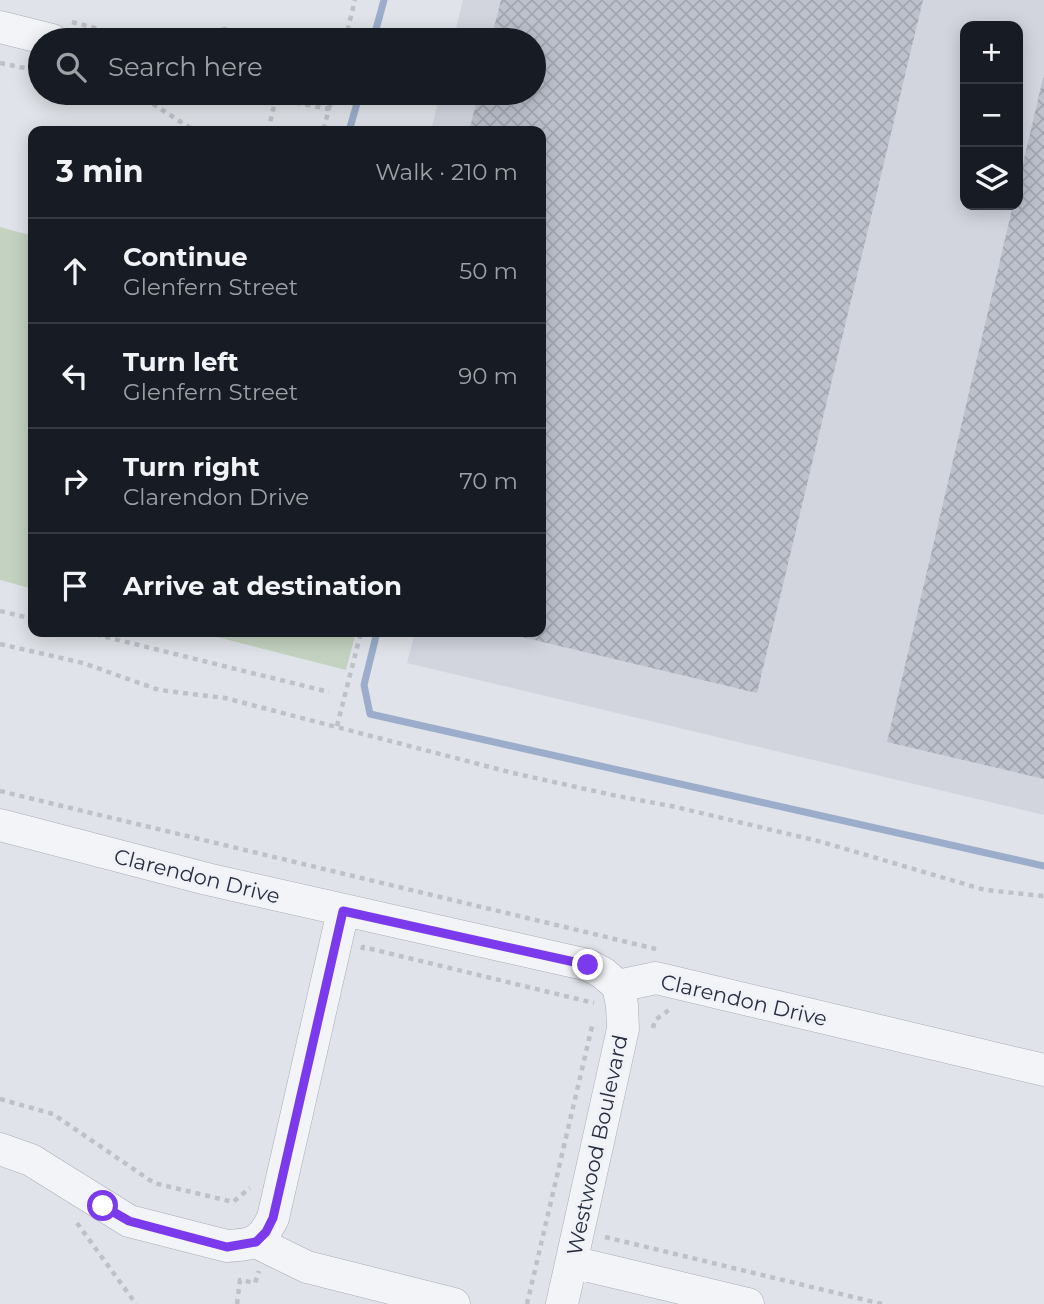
<!DOCTYPE html>
<meta charset="utf-8">
<style>
body{margin:0;font-family:Montserrat,sans-serif;background:#20242c;color:#f1f3f6}
.controls{position:absolute;right:21px;top:21px;display:grid;overflow:hidden;border-radius:14px;box-shadow:0 4px 18px #0003}
.controls button{width:63px;height:63px;display:grid;place-items:center;padding:0;border:0;border-bottom:2px solid #363941;background:#171b24;color:#f1f3f6;font:35px sans-serif}
.stop{position:absolute;width:21px;height:21px;margin:-16px;border:5px solid #7c3aed;border-radius:50%;background:#fff}
.stop.end{background:#7c3aed;border-color:#fff;box-shadow:0 2px 7px #0008}
.list{margin:0;padding:0;list-style:none}
h2{display:flex;justify-content:space-between;align-items:center;height:91px;margin:0;padding:0 28px;font-size:30px}
h2 small{font-size:23px;font-weight:400;color:#9ea1a6}
.list li{display:grid;grid-template-columns:46px 1fr auto;gap:21px;align-items:center;box-sizing:border-box;height:105px;padding:0 28px;border-top:2px solid #363941}
.list b{display:block;font-size:26px;white-space:nowrap}
.list p{margin:0;font-size:23px;white-space:nowrap;color:#9ea1a6}
.list em{font-size:23px;font-style:normal;color:#9ea1a6}
.icon{flex:none;width:38px;height:38px;fill:none;stroke:currentColor;stroke-width:2;stroke-linecap:round;stroke-linejoin:round}
.map{position:relative;flex:none;width:1044px;height:1304px;overflow:hidden}
.search{position:absolute;background:#171b24;box-shadow:0 4px 18px #0003;left:28px;top:28px;width:518px;height:77px;display:flex;align-items:center;gap:18px;box-sizing:border-box;padding:0 24px;border-radius:38px;color:#9ea1a6;font-size:26px}
.panel{position:absolute;background:#171b24;box-shadow:0 4px 18px #0003;left:28px;top:126px;width:518px;height:511px;border-radius:14px}
.map>svg:first-child{display:block}
.built{fill:#d2d5de;fill-rule:evenodd}
.grass{fill:#c4d3c1}
.lines{fill:none;stroke-linecap:round;stroke-linejoin:round}
.stream{stroke:#9badca;stroke-width:7}
.building{fill:url(#building-cross-hatch)}
.minor-casing{stroke:#a9adb7;stroke-width:33}
.path{stroke:#bec1c8;stroke-width:4.5;stroke-dasharray:5 5;stroke-linecap:butt}
.minor{stroke:#f3f4f7;stroke-width:32}
.route{stroke:#7c3aed;stroke-width:9}
.labels{text-anchor:middle;dominant-baseline:central;stroke-width:6;stroke-linejoin:round;paint-order:stroke}
.street-label{font-size:21px;fill:#282f41;stroke:#f0f2f7}
</style>
<div class="map">
<svg width="1044" height="1304" viewBox="0 0 1044 1304">
<defs>
<pattern id="building-cross-hatch" width="8" height="8" patternUnits="userSpaceOnUse" patternTransform="scale(1.75)"><rect width="8" height="8" fill="#bdc1cc"/><path d="M0 0l8 8M0 8l8-8" fill="none" stroke="#a2a6b0"/></pattern>
</defs>
<rect width="100%" height="100%" fill="#e0e3e9"/>
<path class="built" d="M463,0H1044V815L407,663L415,632H541V131H431L440,93H534V40H453ZM965,26H1018V205H965Z"/>
<path class="grass" d="M0,227L33,236V589L0,580Z
M198,632H356L346,670Z"/>
<g class="lines">
<path class="stream" d="M373,40L384,0
M349,131L360,93
M377,632L364,685L370,714L1044,866"/>
</g>
<path class="building" d="M501,0H923L757,693L505,633L541,632V131H469L479,93H534V40H491Z
M1043,78H1044V779L887,742L1013,205H1018V185Z"/>
<g class="lines">
<g class="minor-casing">
<path id="minor" d="M0,27L52,40
M0,825L207,879L588,965L603,973L618,986
M618,986L656,978L1044,1070
M0,1149L31,1160L129,1221L227,1246C253,1245 261,1242 273,1218L343,911
M256,1242L307,1267L454,1304
M572,1262L748,1304
M562,1304L623,1029L622,1005L618,986"/>
</g>
<path class="path" d="M72,22L141,40
M163,40L225,29L267,40
M345,40L355,0
M0,63L40,71
M136,93L195,131
M276,99L329,109L323,131
M329,109L333,93
M268,131L277,93
M0,611L33,619
M86,632L329,692
M0,644L83,663L159,690L225,698L513,773L617,796L676,807L822,842L985,890L1044,896
M337,726L361,632
M0,791L656,949
M362,950L363,947L594,1003
M653,1028L655,1020L669,1010
M0,1099L53,1114L154,1183L233,1202L250,1188
M77,1223L136,1304
M605,1237L882,1304
M237,1304L240,1280L255,1283L259,1271
M527,1304L593,1022"/>
<use href="#minor" class="minor"/>
</g>
<g class="lines">
<path class="route" d="M103,1206L129,1221L227,1247L256,1242L266,1232L273,1218L343,911L588,965"/>
</g>
<g class="labels">
<g class="street-label">
<text transform="translate(197 876) rotate(14)">Clarendon Drive</text>
<text transform="translate(744 1000) rotate(13)">Clarendon Drive</text>
<text transform="translate(597 1145) rotate(-78)">Westwood Boulevard</text>
</g>
</g>
</svg>
<div class="controls">
<button>+</button>
<button>−</button>
<button><svg class="icon" aria-label="layers" viewBox="0 0 24 24"><path d="M12 4l9 5-9 5-9-5zM3 14l9 5 9-5"/></svg></button>
</div>
<div class="stop" style="left:103px;top:1206px"></div>
<div class="stop end" style="left:588px;top:965px"></div>
<div class="search"><svg class="icon" aria-label="search" viewBox="0 0 24 24"><circle cx="10" cy="10" r="6"/><path d="M15 15l6 6"/></svg>Search here</div>
<section class="panel">
<h2>3 min<small>Walk · 210 m</small></h2>
<ul class="list">
<li><svg class="icon" aria-label="ahead" viewBox="0 0 24 24"><path d="M12 20V5M6 11l6-6 6 6"/></svg><div><b>Continue</b><p>Glenfern Street</p></div><em>50 m</em></li>
<li><svg class="icon" aria-label="left" viewBox="0 0 24 24"><path d="M17 20v-9H6M10 6l-5 5 5 5"/></svg><div><b>Turn left</b><p>Glenfern Street</p></div><em>90 m</em></li>
<li><svg class="icon" aria-label="right" viewBox="0 0 24 24"><path d="M7 20v-9h11M14 6l5 5-5 5"/></svg><div><b>Turn right</b><p>Clarendon Drive</p></div><em>70 m</em></li>
<li><svg class="icon" aria-label="arrive" viewBox="0 0 24 24"><path d="M6 21V4h12l-3 4 3 4H6"/></svg><div><b>Arrive at destination</b></div></li>
</ul>
</section>
</div>
